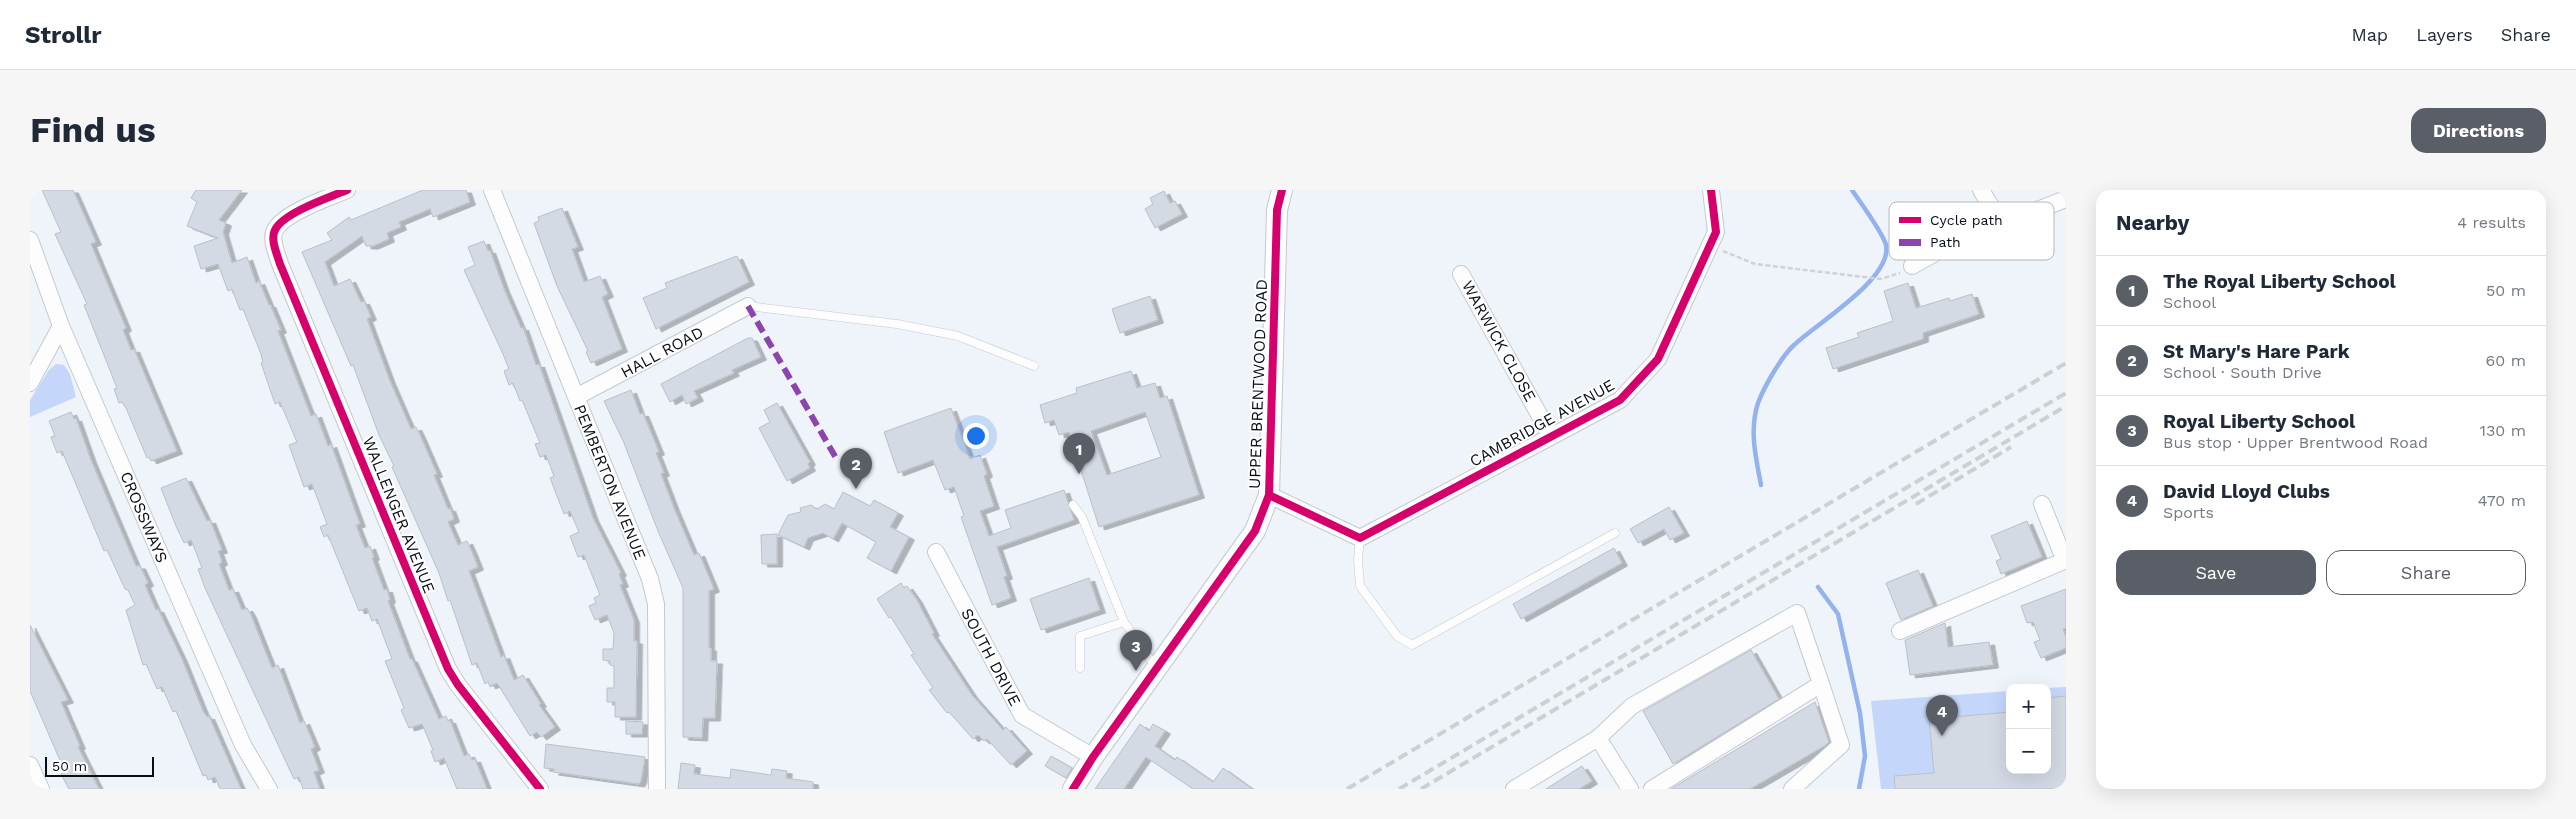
<!DOCTYPE html>
<meta charset="utf-8">
<style>
body{margin:0;font-family:"Work Sans",sans-serif;background:#f6f6f7;color:#1f2937}
.controls{position:absolute;right:15px;bottom:15px;display:grid;overflow:hidden;border-radius:10px;box-shadow:0 5px 20px #0002}
.controls button{width:45px;height:45px;display:grid;place-items:center;padding:0;border:0;border-bottom:1px solid #e0e1e3;background:#fff;color:#1f2937;font:25px sans-serif}
.scale{position:absolute;left:15px;bottom:12px;width:109px;box-sizing:border-box;padding-left:5px;border:2px solid #080e18;border-top:0;font-size:14px;line-height:18px;white-space:nowrap;color:#080e18;-webkit-text-stroke:4px #fff;paint-order:stroke}
.you{position:absolute;left:945px;top:245px;width:18px;height:18px;margin:-12px;border:4px solid #fff;border-radius:50%;background:#1a73e8;box-shadow:0 0 0 8px #1a73e833}
.badge{display:grid;place-items:center;width:32px;height:32px;border-radius:50%;background:#595e67;color:#fff;font-size:16px;font-weight:700}
.pin{position:absolute;translate:-50% -41px;filter:drop-shadow(0 1px 2px #0008)}
.pin::after{content:'';position:absolute;top:26px;width:18px;height:15px;background:inherit;clip-path:polygon(0 0,100% 0,50% 100%)}
.list{margin:0;padding:0;list-style:none}
h2{display:flex;justify-content:space-between;align-items:center;height:65px;margin:0;padding:0 20px;font-size:21px}
h2 small{font-size:16px;font-weight:400;color:#747a83}
.list li{display:grid;grid-template-columns:32px 1fr auto;gap:15px;align-items:center;box-sizing:border-box;height:70px;padding:0 20px;border-top:1px solid #e0e1e3}
.list b{display:block;font-size:19px;white-space:nowrap}
.list p{margin:0;font-size:16px;white-space:nowrap;color:#747a83}
.list em{font-size:16px;font-style:normal;color:#747a83}
.actions{display:flex;gap:10px;padding:15px 20px}
.actions a{flex:1;padding:11px 0;border:1px solid #595e67;border-radius:15px;text-align:center;font-size:18px;color:#595e67}
.actions .main{background:#595e67;color:#fff}
.map{position:relative;flex:none;width:2036px;height:599px;overflow:hidden;border-radius:15px}
header{display:flex;align-items:center;gap:30px;box-sizing:border-box;height:70px;padding:0 25px;background:#fff;border-bottom:1px solid #e0e1e3}
header strong{font-size:24px}
nav{display:flex;gap:28px;margin-inline-start:auto;font-size:18px}
.intro{display:flex;align-items:center;justify-content:space-between;box-sizing:border-box;height:120px;padding:0 30px}
h1{margin:0;font-size:35px}
.button{padding:12px 22px;border-radius:15px;background:#595e67;color:#fff;font-size:18px;font-weight:700}
main{display:flex;gap:30px;padding:0 30px}
aside{flex:1;background:#fff;border-radius:15px;box-shadow:0 5px 20px #0002}
.map>svg:first-child{display:block}
.green{fill:#c4d7fb}
.lines{fill:none;stroke-linecap:round;stroke-linejoin:round}
.stream{stroke:#94b2ed;stroke-width:4.5}
.building{fill:#d4dae4;stroke:#babfc8;fill-rule:evenodd;filter:url(#shadow)}
.service-casing{stroke:#c4c9d2;stroke-width:9}
.minor-casing{stroke:#c4c9d2;stroke-width:18}
.tertiary-casing{stroke:#c4c9d2;stroke-width:22}
.path{stroke:#d0d2d5;stroke-width:2.5;stroke-dasharray:5 2.5;stroke-linecap:butt}
.service{stroke:#fdfdfe;stroke-width:8}
.minor{stroke:#fdfdfe;stroke-width:16}
.tertiary{stroke:#fdfdfe;stroke-width:20}
.rail{stroke:#cecfd1;stroke-width:4;stroke-dasharray:10 5;stroke-linecap:butt}
.quiet{stroke:#8e44ad;stroke-width:6;stroke-dasharray:12 6;stroke-linecap:butt}
.cycleway-casing{stroke:#fff;stroke-width:11}
.cycleway{stroke:#d6006c;stroke-width:8}
.labels{text-anchor:middle;dominant-baseline:central;stroke-width:4;stroke-linejoin:round;paint-order:stroke}
.street-label{font-size:16px;fill:#080e18;stroke:#fff}
.key{fill:#fff;stroke:#b5b7ba;stroke-width:1}
.key-label{font-size:14px;fill:#080e18}
</style>
<header>
<strong>Strollr</strong>
<nav><a>Map</a><a>Layers</a><a>Share</a></nav>
</header>
<div class="intro"><h1>Find us</h1><a class="button">Directions</a></div>
<main>
<div class="map">
<svg width="2036" height="599" viewBox="0 0 2036 599">
<defs>
<filter id="shadow"><feDropShadow dx="5.5" dy="3" stdDeviation="0" flood-color="#0004"/></filter>
</defs>
<rect width="100%" height="100%" fill="#eff3fa"/>
<path class="green" d="M26,174L34,175L40,184L46,207L0,227V210L19,180Z
M2036,497V599H1851L1841,511L1980,501V580H2017V498Z"/>
<g class="lines">
<path class="stream" d="M1731,295C1726,268 1719,241 1728,213C1734,197 1751,167 1764,155C1786,134 1863,88 1856,55C1853,43 1830,12 1822,0
M1788,397L1808,424L1830,523L1835,566L1829,599"/>
</g>
<path class="building" d="M12,0H43L66,52L61,54L96,138L93,140L101,160L104,159L147,261L121,271L119,267L117,268L96,218L92,212L89,213L84,199L87,198L54,115L57,114L25,44L31,42Z
M166,0H212L189,30L196,33L193,42L202,73L217,67L226,93L229,91L239,115L240,114L251,140L248,141L281,226L286,224L298,256L301,254L330,334L326,335L335,358L340,356L344,367L342,368L354,400L357,399L360,410L358,411L380,469H382L409,529L416,526L418,531L420,530L434,566L439,564L442,570L445,569L457,599H427L414,568L405,572L401,561L403,560L392,534L379,538L371,520L374,518L355,471L362,469L347,429L342,431L337,418L329,421L298,345L294,347L290,337L297,334L282,294L274,297L259,255L267,252L250,212L245,214L231,173H233L231,164L213,119L210,120L202,99L198,101L188,74L171,79L164,56L188,48L157,36L167,12L161,8Z
M393,0H436L440,12L403,27L400,19L369,32L371,37L357,43L359,49L343,56H336L332,46L295,72L304,96L320,89L331,112L334,111L341,127L337,129L360,191L381,239L386,237L390,245L407,284L404,285L418,319L420,318L424,329L418,332L428,355L437,351L442,362L448,377L439,381L471,467L474,465L484,490L493,485L511,514L509,515L525,537L511,547L507,542L500,546L467,493L460,496L458,492L455,494L447,473L442,475L420,410L418,411L409,383L362,277L364,276L349,245L323,175L321,176L272,62L302,50L297,43L319,27L321,30Z
M1134,1L1140,13L1145,11L1152,24L1125,38L1115,19L1123,14L1120,8Z
M532,18L548,57L542,59L554,92L570,86L578,104L572,107L592,159L561,173L556,162L558,161L527,96L504,33L509,31L508,27Z
M454,51L458,61L460,60L474,99L491,138L493,137L506,175L509,174L563,328L591,383L589,384L593,394L590,395L604,430V451H607L606,527H585V512H577V498H584V476L580,475V471L573,470V459H583L584,443L577,425L565,430L559,416L566,413L564,408L570,405L554,365L548,367L540,346L549,342L540,321L534,324L520,288L524,286L516,265L510,267L505,254L510,253L492,210L490,211L483,193L479,195L474,181L479,179L473,164L434,80L445,75L438,57Z
M707,66L719,92L626,139L613,108L637,98L635,93Z
M1878,93L1886,118L1919,108L1920,111L1942,104L1949,124L1893,143V149L1803,179L1796,158L1829,147L1827,143L1863,131L1854,101Z
M1120,106L1128,130L1090,143L1082,119Z
M718,148H722L731,167L702,180L704,183L664,201L668,208L656,214L652,205L640,212L631,194Z
M1101,181L1107,198L1125,193L1130,208L1137,206L1169,305L1069,337L1039,242L1029,245L1024,230L1015,233L1010,215L1047,203L1046,198ZM1115,222L1131,267L1077,285L1061,241Z
M601,200L610,224L613,223L629,262L626,263L634,283L631,284L644,318L664,365L669,363L684,399L679,401V458H681V471H687L685,528H673L672,548L653,547V398L628,341L594,253L574,211Z
M747,213L780,272L778,274L780,278L757,291L729,238L740,232L734,220Z
M921,218L940,269L950,265L957,284L954,286L964,316L950,321L959,346L981,338L975,320L1034,300L1044,330L967,357L977,386L974,387L981,408L962,415L931,327L934,326L924,297L915,300L903,270L868,283L854,242Z
M41,222L44,229L46,228L61,270L106,376H110L118,393L115,395L126,420L128,419L152,469L173,521L177,527L179,526L211,599H190L185,587L178,590L176,585L173,586L146,521L143,522L132,497L127,499L116,474L113,475L96,420L105,415L98,400L95,399L77,360L74,361L32,261L27,263L21,247L25,246L19,231Z
M156,288L177,331L180,330L192,360L188,361L192,372L189,374L199,400L203,399L212,420L217,418L221,425L242,478L248,475L270,533L274,531L285,557L281,559L289,580L284,582L290,599H273L269,587L264,589L175,398L168,379L172,378L162,352L161,350L154,353L146,336L131,298Z
M813,302L840,316L844,310L868,323L860,337L879,347L861,381L837,368L846,352L812,333L803,349L793,343L778,348L774,357L748,345L758,325L771,322L770,318L781,315L787,319L795,314L804,319Z
M1639,317L1654,343L1640,350L1634,339L1608,353L1600,339Z
M1997,331L2012,367L1971,384L1966,371L1971,369L1961,346Z
M747,344V374H732L731,345Z
M1584,358L1592,373L1491,429L1483,414Z
M1888,380L1903,416L1871,430L1856,393Z
M1059,388L1070,420L1011,440L1000,409Z
M871,393L874,398L877,396L887,410L904,443L902,444L942,505L973,540L976,537L997,561L981,575L957,549L954,551L948,545L943,549L919,522L917,523L899,500L903,498L881,465L884,464L861,427L859,428L847,409Z
M2036,399V438L2033,439L2036,448V458L2011,468L2004,452L2010,450L2003,432L1997,433L1991,416Z
M1915,433L1918,457L1959,452L1963,475L1880,485L1875,450Z
M0,435L38,510L31,512L50,556L48,557L69,599H39L31,584L35,582L0,501Z
M1721,460L1749,509L1643,574L1613,521Z
M2036,506V599H1865L1864,586L1904,583L1899,529L1980,522V580H2017V508Z
M1785,512L1799,552L1796,555L1720,599H1641Z
M596,531L613,532L612,544H596Z
M1110,534L1119,541L1123,534L1135,541L1125,556L1145,570L1147,567L1183,592L1193,578L1222,599H1163L1116,567L1094,599H1065Z
M516,554L615,567L611,591L609,594L523,582L524,579L514,578Z
M1021,566L1042,578L1036,588L1015,576Z
M651,573L665,575L664,584L700,588L701,579L741,585L742,579L757,581L756,588L783,592V599H648Z
M1552,576L1562,591L1549,599H1516Z"/>
<g class="lines">
<g class="service-casing">
<path id="service" d="M718,116L867,134L928,146L1004,176
M1043,315L1052,327L1094,432
M1330,348L1328,370L1330,396L1367,446L1382,455L1585,343
M1050,478V446L1094,432L1125,476"/>
</g>
<g class="minor-casing">
<path id="minor" d="M317,0C300,7 253,23 245,40C240,49 247,64 250,74L418,479L428,495L510,599
M462,0L620,389L626,414L627,599
M1951,0L1968,28L1979,31L2036,9
M0,50L31,136L213,555L239,599
M1882,76L1968,28
M1431,84L1521,246
M0,193L31,136
M546,207L718,116
M1239,305L1330,348L1590,210L1628,169L1686,42L1681,0
M2012,314L2035,371
M906,362L992,525L1063,567
M1870,441L2036,370
M1568,548L1602,516L1767,423L1791,494
M0,575L11,599
M1484,599L1568,548L1600,599
M1622,599L1791,494L1811,555L1762,599"/>
</g>
<g class="tertiary-casing">
<path id="tertiary" d="M1043,599L1063,567L1225,341L1239,305L1247,20L1252,0"/>
</g>
<path class="path" d="M1693,61L1725,74L1851,89L1870,83"/>
<use href="#service" class="service"/>
<use href="#minor" class="minor"/>
<use href="#tertiary" class="tertiary"/>
<path class="rail" d="M1886,314L1981,257
M1317,599L2036,173
M1369,599L2036,203
M1391,599L2036,216"/>
<path class="quiet" d="M718,116L806,268"/>
<g class="cycleway-casing">
<path id="cycleway" d="M317,0C300,7 253,23 245,40C240,49 247,64 250,74L418,479L428,495L510,599
M1239,305L1330,348L1590,210L1628,169L1686,42L1681,0
M1043,599L1063,567L1225,341L1239,305L1247,20L1252,0"/>
</g>
<use href="#cycleway" class="cycleway"/>
</g>
<g class="labels">
<g class="street-label">
<text transform="translate(1469 151) rotate(61)">WARWICK CLOSE</text>
<text transform="translate(632 162) rotate(-28)">HALL ROAD</text>
<text transform="translate(1228 194) rotate(-88)">UPPER BRENTWOOD ROAD</text>
<text transform="translate(1512 233) rotate(-29)">CAMBRIDGE AVENUE</text>
<text transform="translate(580 292) rotate(68)">PEMBERTON AVENUE</text>
<text transform="translate(369 325) rotate(68)">WALLENGER AVENUE</text>
<text transform="translate(114 327) rotate(67)">CROSSWAYS</text>
<text transform="translate(961 467) rotate(62)">SOUTH DRIVE</text>
</g>
</g>
<rect x="1859" y="12" width="165" height="58" rx="8" class="key"/>
<rect x="1869" y="27" width="22" height="6" fill="#d6006c"/>
<rect x="1869" y="49" width="22" height="7" fill="#8e44ad"/>
<g class="key-label">
<text x="1900" y="35">Cycle path</text>
<text x="1900" y="57">Path</text>
</g>
</svg>
<div class="controls">
<button>+</button>
<button>−</button>
</div>
<div class="scale">50 m</div>
<div class="you"></div>
<div class="pin badge" style="left:1049px;top:284px">1</div>
<div class="pin badge" style="left:826px;top:299px">2</div>
<div class="pin badge" style="left:1106px;top:481px">3</div>
<div class="pin badge" style="left:1912px;top:546px">4</div>
</div>
<aside>
<h2>Nearby<small>4 results</small></h2>
<ul class="list">
<li><span class="badge">1</span><div><b>The Royal Liberty School</b><p>School</p></div><em>50 m</em></li>
<li><span class="badge">2</span><div><b>St Mary's Hare Park</b><p>School · South Drive</p></div><em>60 m</em></li>
<li><span class="badge">3</span><div><b>Royal Liberty School</b><p>Bus stop · Upper Brentwood Road</p></div><em>130 m</em></li>
<li><span class="badge">4</span><div><b>David Lloyd Clubs</b><p>Sports</p></div><em>470 m</em></li>
</ul>
<div class="actions"><a class="main">Save</a><a>Share</a></div>
</aside>
</main>
